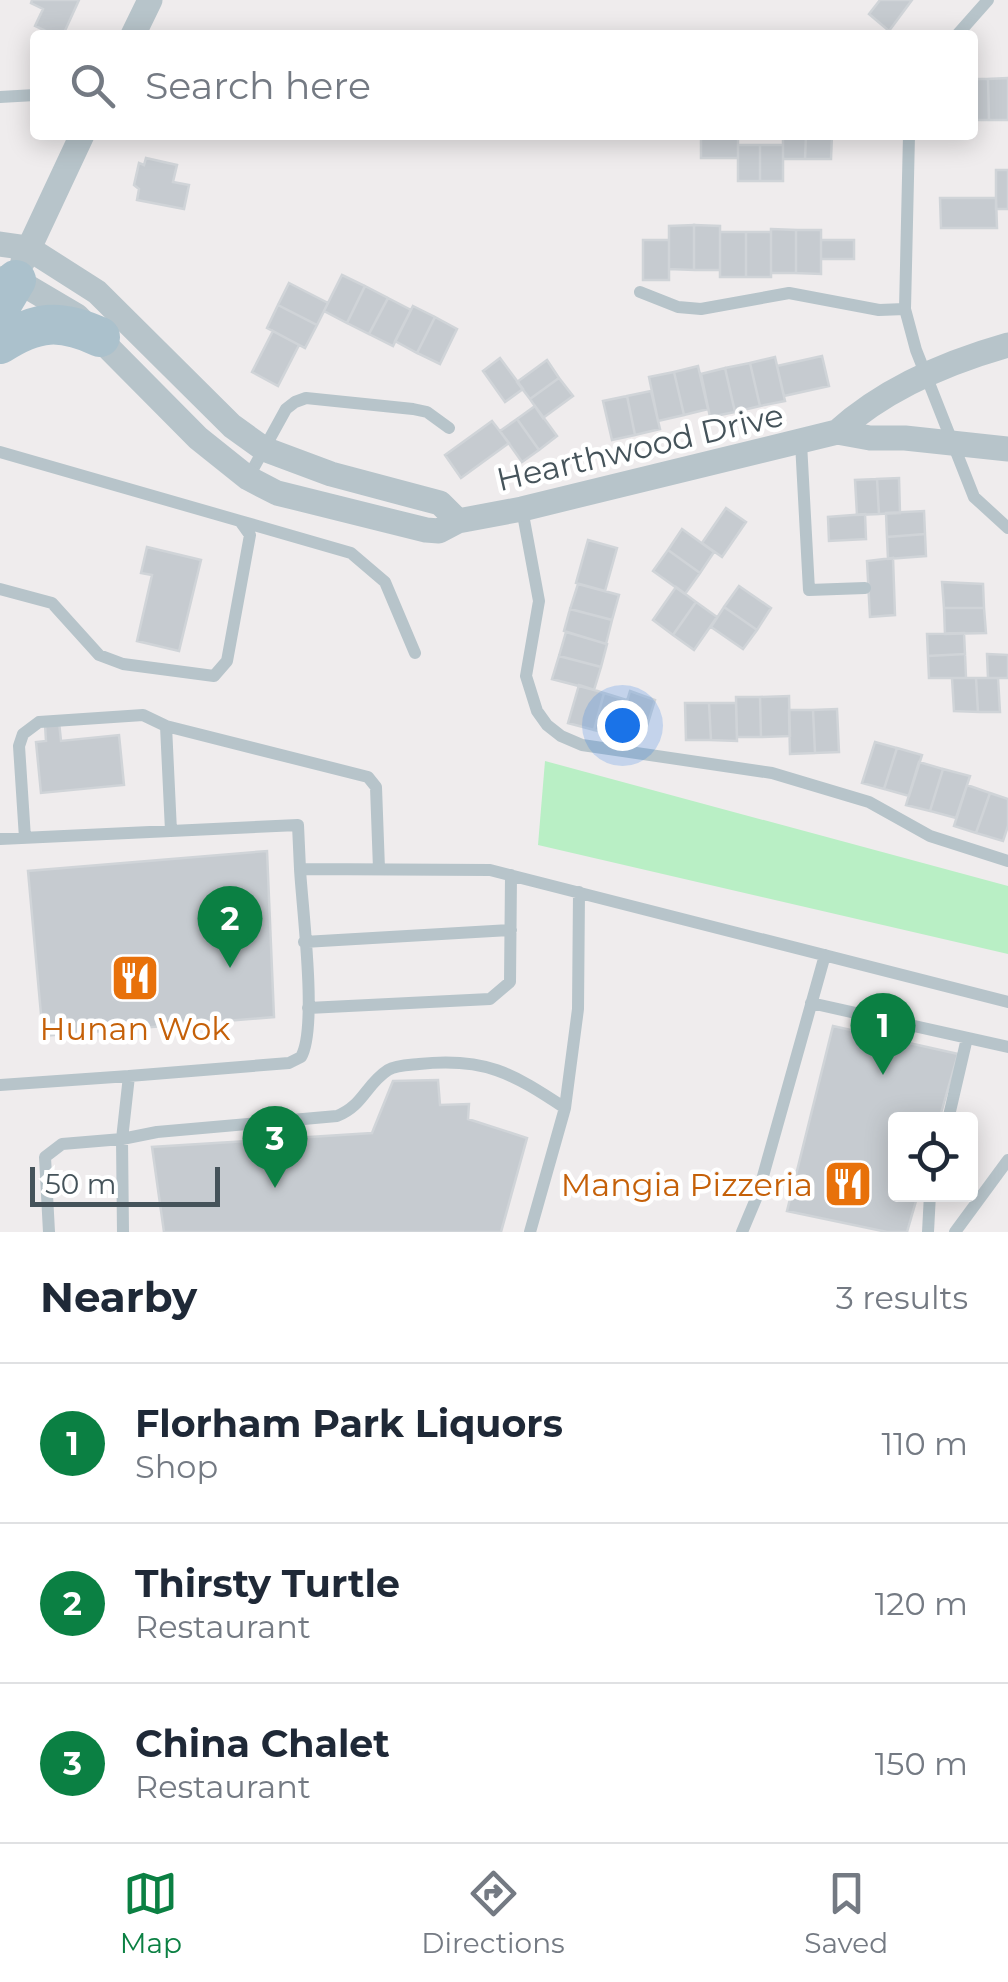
<!DOCTYPE html>
<style>
body{margin:0;font-family:Montserrat,sans-serif;background:#f2f2f3;color:#1f2937}
.controls{position:absolute;right:30px;bottom:30px;display:grid;overflow:hidden;border-radius:10px;box-shadow:0 5px 25px #0003}
.controls button{width:90px;height:90px;display:grid;place-items:center;padding:0;border:0;border-bottom:2px solid #e0e1e3;background:#fff;color:#1f2937;font:50px sans-serif}
.scale{position:absolute;left:30px;bottom:25px;width:190px;box-sizing:border-box;padding-left:10px;border:5px solid #45535a;border-top:0;font-size:28px;line-height:35px;white-space:nowrap;color:#45535a;-webkit-text-stroke:8px #fff;paint-order:stroke}
.you{position:absolute;left:622px;top:725px;width:35px;height:35px;margin:-25px;border:8px solid #fff;border-radius:50%;background:#1a73e8;box-shadow:0 0 0 15px #1a73e833}
.badge{display:grid;place-items:center;width:65px;height:65px;border-radius:50%;background:#0b8043;color:#fff;font-size:32px;font-weight:700}
.pin{position:absolute;translate:-50% -82px;filter:drop-shadow(0 2px 5px #0008)}
.pin::after{content:'';position:absolute;top:52px;width:35px;height:30px;background:inherit;clip-path:polygon(0 0,100% 0,50% 100%)}
.list{margin:0;padding:0;list-style:none}
h2{display:flex;justify-content:space-between;align-items:center;height:130px;margin:0;padding:0 40px;font-size:42px}
h2 small{font-size:32px;font-weight:400;color:#747a83}
.list li{display:grid;grid-template-columns:65px 1fr auto;gap:30px;align-items:center;box-sizing:border-box;height:160px;padding:0 40px;border-top:2px solid #e0e1e3}
.list b{display:block;font-size:38px;white-space:nowrap}
.list p{margin:0;font-size:32px;white-space:nowrap;color:#747a83}
.list em{font-size:32px;font-style:normal;color:#747a83}
.icon{flex:none;width:55px;height:55px;fill:none;stroke:currentColor;stroke-width:2;stroke-linecap:round;stroke-linejoin:round}
.map{position:relative;flex:none;width:1008px;height:1232px;overflow:hidden}
.search{position:absolute;background:#fff;box-shadow:0 5px 25px #0003;left:30px;right:30px;top:30px;height:110px;display:flex;align-items:center;gap:25px;box-sizing:border-box;padding:0 35px;border-radius:10px;color:#747a83;font-size:38px}
.sheet{height:610px;background:#fff}
nav{display:flex;justify-content:space-around;align-items:center;box-sizing:border-box;height:140px;border-top:2px solid #e0e1e3;background:#fff;font-size:28px;color:#747a83}
nav a{display:grid;justify-items:center;gap:5px}
nav .on{color:#0b8043}
.map>svg:first-child{display:block}
.green{fill:#b9efc5}
.building{fill:#c6cbd0;stroke:#d0d4d8;stroke-width:2.5}
.lines{fill:none;stroke-linecap:round;stroke-linejoin:round}
.lane{stroke:#b7c4ca;stroke-width:12}
.street{stroke:#b7c4ca;stroke-width:25}
.primary{stroke:#abc1cc;stroke-width:40}
.labels{text-anchor:middle;dominant-baseline:central;stroke-width:9;stroke-linejoin:round;paint-order:stroke}
.street-label{font-size:32px;fill:#45535a;stroke:#fff}
.food-label{font-size:32px;fill:#c56008;stroke:#fff}
</style>
<div class="map">
<svg width="1008" height="1232" viewBox="0 0 1008 1232">
<rect width="100%" height="100%" fill="#efeced"/>
<path class="green" d="M545,761L1008,886V954L538,845Z"/>
<path class="building" d="M32,0H79L63,35H54L35,26L43,9L31,3Z
M880,0H912L889,31L869,14Z
M1008,78V120H989L988,79Z
M973,79H988L989,120H973Z
M783,135H806L805,159H783Z
M806,135H832L831,159H805Z
M701,136H738V158H701Z
M738,145H760V181H738Z
M760,145H783V181H760Z
M146,158L177,165L173,182L189,185L184,209L137,200L139,189L134,185L139,163L144,165Z
M996,170H1008V209H996Z
M940,198H996L997,228H941Z
M694,225V270L669,269V226Z
M694,225L720,226V270H694Z
M771,229L796,230V273H771Z
M796,230H821V274L796,273Z
M720,232H746V277H720Z
M746,232H771V277H746Z
M643,240H669V280H643Z
M821,240H854V259H821Z
M342,275L365,286L347,323L324,311Z
M289,283L328,303L317,325L278,305Z
M365,286L388,298L369,334L347,323Z
M388,298L411,310L393,346L369,334Z
M278,305L317,325L305,348L267,328Z
M413,306L435,317L417,353L395,341Z
M435,317L457,329L440,364L417,353Z
M273,331L299,345L278,386L252,372Z
M822,356L829,386L784,396L777,366Z
M775,357L785,401L760,406L750,363Z
M500,358L523,389L505,402L483,371Z
M547,360L559,378L530,399L517,382Z
M750,363L760,406L735,412L725,368Z
M698,366L708,409L684,415L674,372Z
M725,368L735,412L710,417L701,374Z
M674,372L684,415L658,421L649,377Z
M559,378L573,396L543,418L530,399Z
M651,391L660,429L635,435L627,396Z
M627,396L635,435L612,440L603,401Z
M535,406L557,436L539,450L517,419Z
M517,419L539,450L522,462L500,431Z
M492,421L509,443L461,478L445,455Z
M899,478L900,513L879,514L877,479Z
M877,479L879,514L857,515L855,480Z
M726,508L746,522L722,557L702,543Z
M924,511L925,534L887,537L886,513Z
M865,514L866,539L829,541L828,517Z
M682,529L714,552L700,573L668,550Z
M925,534L926,556L888,559L887,537Z
M588,540L617,548L605,591L576,583Z
M147,547L201,560L179,651L137,641L152,575L141,573Z
M668,550L700,573L685,594L653,571Z
M893,558L895,615L870,617L867,561Z
M942,582L983,584L984,608H944Z
M578,584L619,595L612,620L570,609Z
M739,586L771,608L757,630L724,607Z
M676,587L696,602L673,635L653,620Z
M696,602L717,617L694,650L673,635Z
M724,607L757,630L743,649L711,627Z
M944,608H984L986,633L945,634Z
M570,609L612,620L606,644L564,631Z
M566,632L607,644L601,667L559,656Z
M964,633L965,654L928,656L927,634Z
M965,654L966,678H929L928,656Z
M987,654L1008,655V678H988Z
M559,656L601,667L594,690L552,679Z
M952,678H976L978,712L954,711Z
M976,678H998L1000,712H978Z
M579,685L604,693L594,730L568,723Z
M630,691L655,700L643,739L618,731Z
M604,693L627,700L617,735L594,730Z
M789,696L790,736L761,737L760,697Z
M736,697H760L761,737H737Z
M685,703H709L711,740H686Z
M709,703H736L737,741L711,740Z
M837,709L839,752L815,753L813,710Z
M789,710H813L815,753L790,754Z
M59,722L61,741L119,735L124,785L41,793L36,742L46,741L45,724Z
M875,742L897,748L884,789L862,783Z
M897,748L922,755L909,796L884,789Z
M919,762L943,769L930,811L906,805Z
M943,769L970,776L956,818L930,811Z
M967,785L990,793L976,833L954,826Z
M990,793L1008,799V826L1003,841L976,833Z
M267,851L274,1017L43,1036L28,871Z
M833,1026L958,1054L939,1120H896V1194H918L907,1232H887L787,1211Z
M438,1080L440,1105L469,1104L468,1119L527,1138L501,1232H164L152,1147L372,1133L393,1081Z"/>
<g class="lines">
<path class="lane" d="M957,35L988,0
M0,97L35,95
M909,135L905,309L916,350L974,497L1008,528
M640,292L678,307L701,309L789,293L879,310L905,309
M801,443L809,590L865,588
M0,452L240,521L250,535L227,661L214,676L123,664L99,655L52,603L0,589
M248,478L286,409L295,402L306,398L413,409L427,412L449,428
M522,509L539,601L526,676L537,711L547,725L561,736L582,745L772,773L869,802L930,836L1008,861
M240,521L351,553L385,582L415,653
M171,831L166,726L368,777L376,787L379,869
M25,838L19,746L23,734L39,722L143,715L166,726
M0,839L298,825L300,869L490,870L1008,1002
M304,942L511,930
M811,1003L1008,1047
M308,1008L490,999L510,982L511,875
M129,1076L289,1063L301,1057C318,1028 302,907 300,869
M0,1085L129,1076L122,1139L123,1232
M948,1120L967,1038
M49,1232L45,1157L62,1144L122,1139L157,1132L337,1116C363,1106 366,1084 388,1070C396,1065 409,1065 419,1064C485,1057 512,1073 565,1108
M530,1232L565,1108L578,1009L579,892
M742,1232L758,1194L825,955
M928,1232L930,1194
M955,1232L1008,1160"/>
<path class="street" d="M133,35L150,0
M0,244L28,248L97,292L232,426L264,449L331,474L440,503L458,521
M23,261L82,135
M5,278L16,280L77,316L198,438L248,478L277,493L426,530L439,531L458,521L522,509L837,432C883,390 948,362 1008,345
M837,432L870,438H905L1008,449"/>
<path class="primary" d="M0,307L16,280
M0,344C37,320 61,319 100,337"/>
</g>
<defs>
<g id="restaurant-square" transform="scale(2.5)"><rect x="-9" y="-9" width="18" height="18" rx="4" fill="#e8710a" stroke="#fff"/><path d="M-5-6h1v4h1v-4h1v4h1v-4h1v5L-1.5 .5V6h-2V.5L-5-1ZM5-6V6H3V1.5H1.5Q1.5-4 5-6Z" fill="#fff"/></g>
</defs>
<g fill-rule="evenodd">
<use href="#restaurant-square" x="135" y="978"/>
<use href="#restaurant-square" x="848" y="1184"/>
</g>
<g class="labels">
<g class="street-label">
<text transform="translate(640 447) rotate(-13)">Hearthwood Drive</text>
</g>
<g class="food-label">
<text x="135" y="1028">Hunan Wok</text>
<text x="813" y="1184" text-anchor="end">Mangia Pizzeria</text>
</g>
</g>
</svg>
<div class="controls">
<button><svg class="icon" aria-label="locate" viewBox="0 0 24 24"><circle cx="12" cy="12" r="6"/><path d="M12 2v4M12 18v4M2 12h4M18 12h4"/></svg></button>
</div>
<div class="scale">50 m</div>
<div class="you"></div>
<div class="pin badge" style="left:883px;top:1075px">1</div>
<div class="pin badge" style="left:230px;top:968px">2</div>
<div class="pin badge" style="left:275px;top:1188px">3</div>
<div class="search"><svg class="icon" aria-label="search" viewBox="0 0 24 24"><circle cx="10" cy="10" r="6"/><path d="M15 15l6 6"/></svg>Search here</div>
</div>
<section class="sheet">
<h2>Nearby<small>3 results</small></h2>
<ul class="list">
<li><span class="badge">1</span><div><b>Florham Park Liquors</b><p>Shop</p></div><em>110 m</em></li>
<li><span class="badge">2</span><div><b>Thirsty Turtle</b><p>Restaurant</p></div><em>120 m</em></li>
<li><span class="badge">3</span><div><b>China Chalet</b><p>Restaurant</p></div><em>150 m</em></li>
</ul>
</section>
<nav>
<a class="on"><svg class="icon" aria-label="map" viewBox="0 0 24 24"><path d="M3 6l6-2 6 2 6-2v14l-6 2-6-2-6 2zM9 4v14M15 6v14"/></svg>Map</a>
<a><svg class="icon" aria-label="directions" viewBox="0 0 24 24"><path d="M12 3l9 9-9 9-9-9zM9 14v-3h6M13 9l2 2-2 2"/></svg>Directions</a>
<a><svg class="icon" aria-label="saved" viewBox="0 0 24 24"><path d="M7 4h10v16l-5-4-5 4z"/></svg>Saved</a>
</nav>
